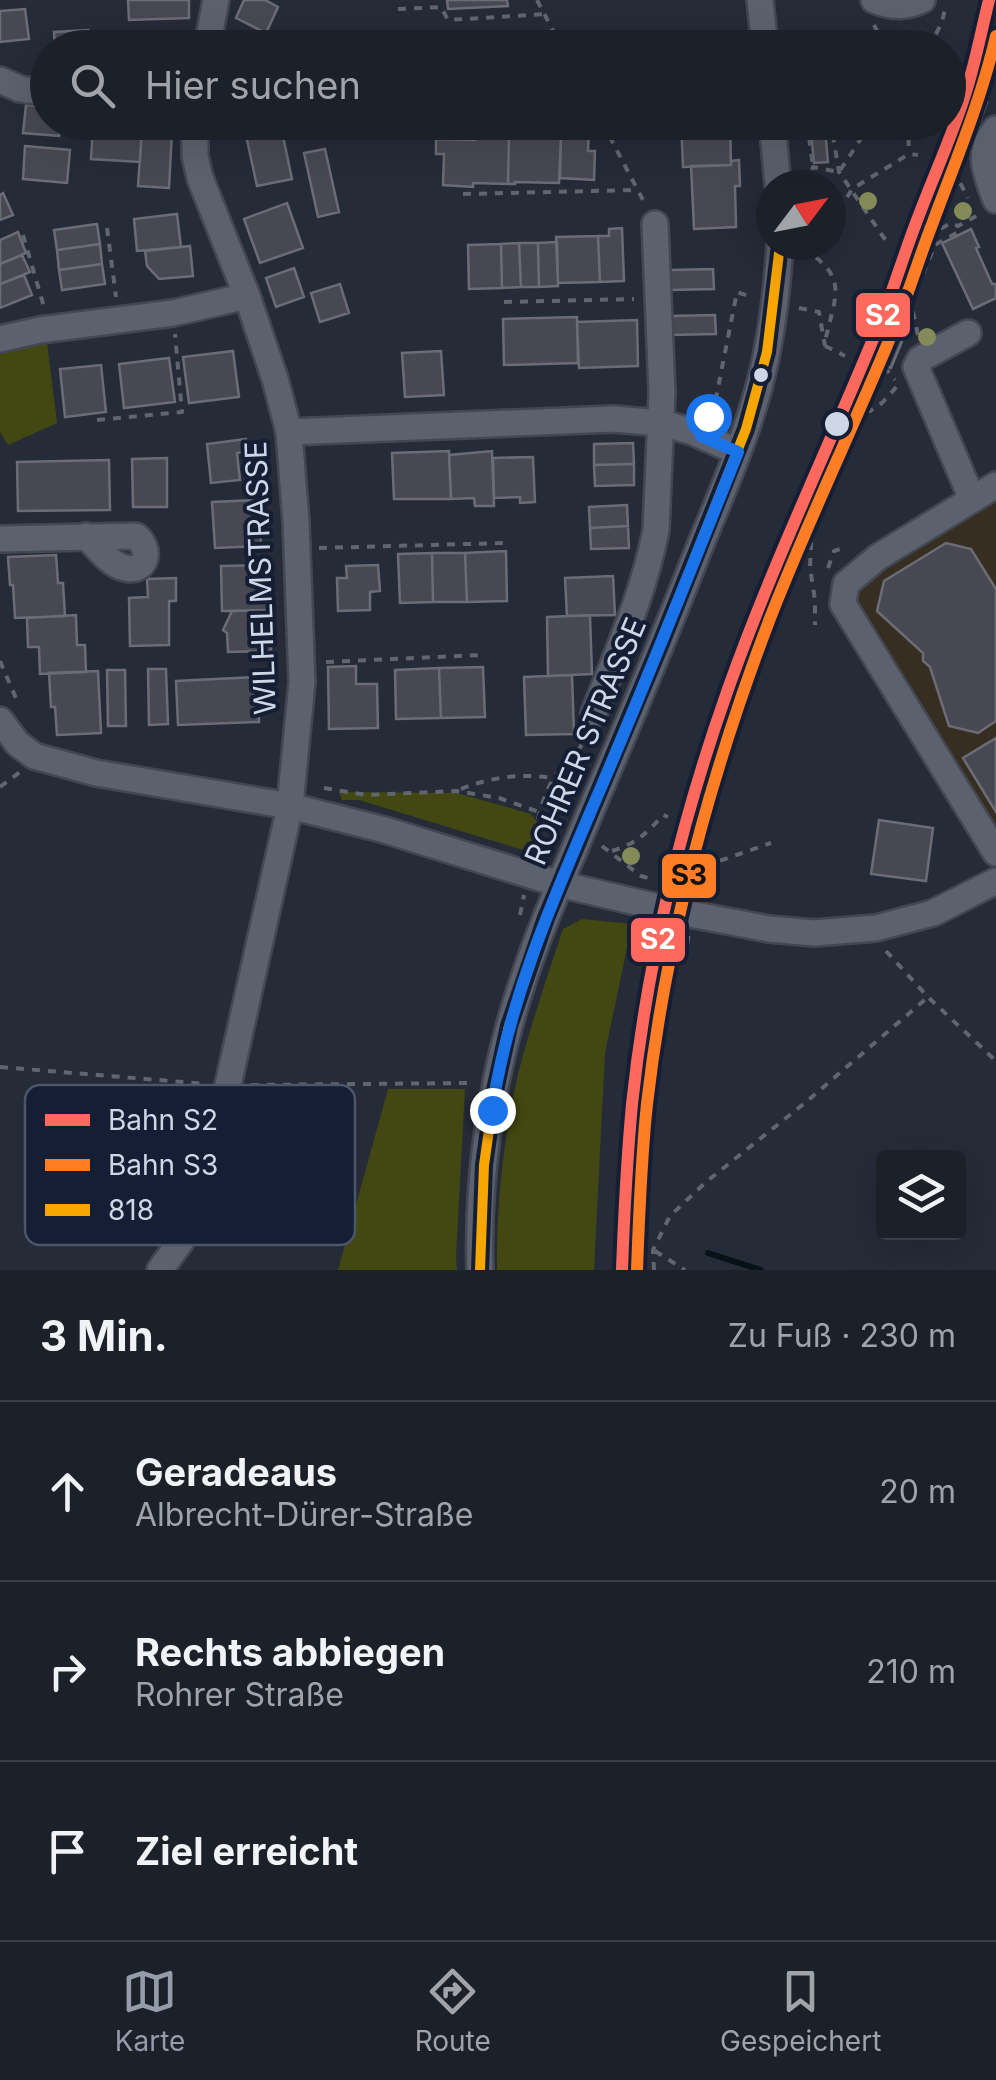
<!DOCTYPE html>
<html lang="de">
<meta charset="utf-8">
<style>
body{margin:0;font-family:Inter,sans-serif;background:#292d35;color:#f1f3f6}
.controls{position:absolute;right:30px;bottom:30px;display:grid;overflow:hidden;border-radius:10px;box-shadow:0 10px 40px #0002}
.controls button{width:90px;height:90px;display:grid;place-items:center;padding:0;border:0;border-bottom:2px solid #3a3e46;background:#1c2029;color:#f1f3f6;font:50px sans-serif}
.compass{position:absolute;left:756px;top:170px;width:90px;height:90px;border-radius:50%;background:#1c2029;box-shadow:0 10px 40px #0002;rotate:58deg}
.stop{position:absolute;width:30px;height:30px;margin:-22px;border:8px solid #1a73e8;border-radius:50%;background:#fff}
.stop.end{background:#1a73e8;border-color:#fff;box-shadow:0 2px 10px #0008}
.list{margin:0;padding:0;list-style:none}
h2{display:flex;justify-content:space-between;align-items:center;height:130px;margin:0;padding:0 40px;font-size:42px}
h2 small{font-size:32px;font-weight:400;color:#a0a3a8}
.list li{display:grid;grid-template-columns:65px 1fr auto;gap:30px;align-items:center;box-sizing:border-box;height:180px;padding:0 40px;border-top:2px solid #3a3e46}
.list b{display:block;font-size:38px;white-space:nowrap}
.list p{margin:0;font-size:32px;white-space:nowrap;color:#a0a3a8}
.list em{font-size:32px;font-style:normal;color:#a0a3a8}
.icon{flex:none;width:55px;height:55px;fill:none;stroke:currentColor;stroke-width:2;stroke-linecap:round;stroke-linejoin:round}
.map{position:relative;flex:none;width:996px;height:1270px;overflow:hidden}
.search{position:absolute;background:#1c2029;box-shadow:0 10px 40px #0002;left:30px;right:30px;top:30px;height:110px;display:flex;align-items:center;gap:25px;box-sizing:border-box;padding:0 35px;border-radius:55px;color:#a0a3a8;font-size:38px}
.sheet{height:670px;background:#1c2029}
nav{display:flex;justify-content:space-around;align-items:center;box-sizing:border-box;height:140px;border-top:2px solid #3a3e46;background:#1c2029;font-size:28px;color:#a0a3a8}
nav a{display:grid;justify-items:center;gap:5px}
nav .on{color:#949ba9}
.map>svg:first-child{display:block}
.industrial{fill:#352e21}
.green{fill:#434812}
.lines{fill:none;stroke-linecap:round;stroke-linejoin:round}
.stream{stroke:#071216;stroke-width:6}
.building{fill:#484852;stroke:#6c6c77;stroke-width:2.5}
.minor-casing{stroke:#424752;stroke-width:30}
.path{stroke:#61666e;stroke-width:4;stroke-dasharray:8 8;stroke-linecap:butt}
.minor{stroke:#5c626d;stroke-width:25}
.bus-1-casing{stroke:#141e35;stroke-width:18}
.bus-1{stroke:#f7a600;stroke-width:10}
.rail-1-casing{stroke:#141e35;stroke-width:20}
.rail-2-casing{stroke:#141e35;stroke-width:20}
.rail-1{stroke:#ff695d;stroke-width:12}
.rail-2{stroke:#ff7d24;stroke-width:12}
.tree{fill:#848b59}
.route{stroke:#1a73e8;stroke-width:12}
.bus-dot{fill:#cfd7e6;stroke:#141e35;stroke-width:4}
.labels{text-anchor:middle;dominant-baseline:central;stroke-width:8;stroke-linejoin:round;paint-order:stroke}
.street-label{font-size:30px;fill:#cfd7e6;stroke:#141e35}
.key{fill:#141e35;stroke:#4c566a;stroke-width:2.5}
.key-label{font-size:28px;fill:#cfd7e6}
.line-badge{stroke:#141e35;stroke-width:4}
.badge-label{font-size:28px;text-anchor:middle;font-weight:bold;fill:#fff}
.pale-badge-label{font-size:28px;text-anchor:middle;font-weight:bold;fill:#111}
</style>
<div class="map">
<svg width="996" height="1270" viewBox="0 0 996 1270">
<rect width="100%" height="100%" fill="#252b37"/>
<path class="industrial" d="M996,485V853L843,604L846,584Z"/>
<path class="green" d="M47,342L57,423L8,445L0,432V352L18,346Z
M339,792L457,793L531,814L540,826L537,841L523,850L359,800H342Z
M582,919L632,924L605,1053L594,1270H497C496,1203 505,1120 523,1055C535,1013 549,971 563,929Z
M388,1089H465L456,1257L457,1270H338Z"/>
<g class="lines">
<path class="stream" d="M708,1253L761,1270"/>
</g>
<path class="building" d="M128,0H189V18L129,20Z
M244,0H265L278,7L266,33L236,18Z
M447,0H507L508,6L448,9Z
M25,9L29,39L0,42V11Z
M88,30L89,48H55L54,32Z
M128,37L160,44L159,48H126Z
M480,38L481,48H408V40Z
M541,42V48H481V43Z
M972,96L987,102L980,121L965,115Z
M26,105L48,107V122H61L59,136L23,133Z
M264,122H280L292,179L257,186L244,126Z
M681,122H730L731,165L683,167Z
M93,126L142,129L140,162L91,159Z
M142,129L172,131L169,188L138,186Z
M569,129L589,130L588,151H595L594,180L560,178L561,134H569Z
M825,129L828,162L814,163L811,131Z
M505,135H509L508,184L473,183V187L443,185L444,154H436V139L475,140L474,136L506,137Z
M509,135L561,137L559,183L515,182V184H508Z
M25,146L70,150L67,183L23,179Z
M325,149L339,212L318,217L304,153Z
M739,160L740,186H735L736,227L694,229L691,166L731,165V161Z
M3,193L13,215L0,220V195Z
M287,203L303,248L260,263L244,219Z
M177,214L181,247L137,251L134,219Z
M97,224L100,244L57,250L54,230Z
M622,228L624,281L600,282L598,236H609V229Z
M971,229L979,247L976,248L992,284H996V298L973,309L942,243Z
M18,232L26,253L0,264V240Z
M598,236L600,282L558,283L556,237Z
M557,242L558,286L539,287L538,243Z
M519,243L521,287L502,288L501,244Z
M519,243H538L539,287H521Z
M100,244L102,264L59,270L57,250Z
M501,244L502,288L469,289L468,245Z
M190,246L193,276L159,279L147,266L145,251Z
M22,255L30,272L0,284V264Z
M102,264L105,284L62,290L59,270Z
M294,268L304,297L276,307L266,278Z
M713,269L714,289L670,290V270Z
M24,275L32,295L0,308V284Z
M340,284L349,313L320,322L311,293Z
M715,315L716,334L670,335V316Z
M577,317L578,363L504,365L503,319Z
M637,320L638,366L579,368L577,322Z
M889,333L903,339L891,368L877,363Z
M233,351L239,397L189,403L183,357Z
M441,351L444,395L405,397L402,353Z
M169,358L175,402L124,408L119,364Z
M101,365L106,412L65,417L60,369Z
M246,439L247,451L237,453L240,480L211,483L207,444Z
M633,443L634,464L594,465V444Z
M449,451L451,499H394L392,453Z
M492,451L494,506H475L474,498L451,499L449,455Z
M533,457L535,502L520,503V497L494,498L493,458Z
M167,458V507H133L132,459Z
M109,460L110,510L18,511L17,462Z
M634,464V485L595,486L594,465Z
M258,500L261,546L215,548L212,502Z
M627,505L628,526L590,528L589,507Z
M628,526L629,548L591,549L590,528Z
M946,543L971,549L996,589V721L978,733L949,726L930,667L923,661V653L877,611L884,581Z
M506,551L507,601L467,602L465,553Z
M432,553L433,602L400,603L398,554Z
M432,553H465L467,602H433Z
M56,555L58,583H63L65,616L15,618L13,585H10L8,557Z
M269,565L270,610L222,611L221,566Z
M378,565L380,591L370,592V610L338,611L337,578H347L346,566Z
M613,576L615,615L567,616L565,578Z
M176,578V601H169V645L130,646L129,598L148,597L147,579Z
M270,610L271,651L228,652L227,633L223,630L232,611Z
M76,615L77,645H85L86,672L40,674L39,647H28L27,618Z
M590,615L592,674L548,676L547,617Z
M356,666V684H377L378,728L329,729L328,667Z
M483,667L485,717L441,718L439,668Z
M439,668L441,718L396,719L395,670Z
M148,669H166L168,724L149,725Z
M107,670H125L126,726H108Z
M98,671L101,733L57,735L55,707H51L49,673Z
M572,675L574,734L526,735L524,677Z
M258,677L259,722L178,725L176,681Z
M996,738V812L963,758Z
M879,820L933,828L926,881L871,874Z
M676,935L689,937L687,951L680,950V954L673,953Z"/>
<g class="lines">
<g class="minor-casing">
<path id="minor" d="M760,0L765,48
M874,0C892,7 905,8 922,0
M207,48L216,0
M0,80L20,89L48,93
M772,122L778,185
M996,129C976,152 986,174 996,200
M968,333L920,359L916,367L972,499
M0,339L40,330L173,313L247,296
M289,432L613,419L662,423L693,432L738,452
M996,485L878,557L846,584L843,604L996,853
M0,539L136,536C152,549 147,573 125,568C110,565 97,547 86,536
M594,713C617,653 644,593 656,530L662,392L655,224
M0,720L17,743L34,756L96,773L290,806L385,830L559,884L679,912L769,929L814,933L876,928L933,913L996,881
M160,1270L181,1241L194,1206L228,1085L290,806L302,682L296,522L289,432L275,379L247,296L200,178L195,156V122
M480,1270C477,1178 491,1081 519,993C540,926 570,861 597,796C632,715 666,633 698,551C720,497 744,443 759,387C771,342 777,292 780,245"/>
</g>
<path class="path" d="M537,0L562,48
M398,9L441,7L448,20L545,14
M874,25L886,48
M928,48C935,35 946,20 944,6
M602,122L644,202
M807,122L813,167
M826,122L831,124L839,172L884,238L891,242
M908,122L909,154
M953,169L968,198
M807,185L813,167L839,172L872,122
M463,194L637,190
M831,225L852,189L909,154L918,155
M925,225L942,228L951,223L958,226L978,215
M107,228L116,297
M23,235L44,307
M803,248C850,279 835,294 825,342
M504,302L634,299
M799,308L819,312L825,346
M883,326L912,336
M918,335L911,303L935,245L960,231L958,226
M825,346L845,356
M868,363L886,369L895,380
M851,404L870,411L882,403L899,384
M709,415L716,398L737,292L751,297
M97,420L182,412L175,334
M799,532L807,536L811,543L810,568L815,600V625
M319,548L504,543
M828,568L834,551L843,548
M0,661L18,703
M326,662L481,655
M0,787L20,772
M324,788L366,795L456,791L499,798L539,812L559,822
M461,789C492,777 520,773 553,778
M694,814L701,817L699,845L705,866L703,895
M602,846L641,876L651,879
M532,851C536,827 540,803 552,781C562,764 577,758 586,736
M612,851C637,843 645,835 663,815L668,817
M705,866L771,843
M520,915L524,895
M886,951L928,997L996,1061
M0,1067L207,1084
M251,1085L472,1083
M655,1251L685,1270
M654,1270L653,1250L670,1216L706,1182L806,1102L928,997"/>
<use href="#minor" class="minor"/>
<g class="bus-1-casing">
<path id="bus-1" d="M480,1270L484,1165L494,1095L509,1026L546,918L661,643L746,429L767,352L780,245"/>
</g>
<use href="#bus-1" class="bus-1"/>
<g class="rail-1-casing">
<path id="rail-1" d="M622,1270C624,1215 627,1159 632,1104C647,964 680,825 727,692C772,564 832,441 883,315C896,282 906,248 919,215C934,175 952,136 965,95C975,64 981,32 989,0"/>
</g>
<g class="rail-2-casing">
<path id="rail-2" d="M637,1270C639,1215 641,1159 647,1104C666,938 710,776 769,621C808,520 856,422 897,321C910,289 920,255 933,222C956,160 981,100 996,36"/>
</g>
<use href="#rail-1" class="rail-1"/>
<use href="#rail-2" class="rail-2"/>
</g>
<g class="tree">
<circle cx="868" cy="201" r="9"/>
<circle cx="963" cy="211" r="9"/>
<circle cx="927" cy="337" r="9"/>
<circle cx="631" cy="856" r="9"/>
</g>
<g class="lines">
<path class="route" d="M492,1110C510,990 561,882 608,771C653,665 695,559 738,452L701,436L708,416"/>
</g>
<g class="bus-dot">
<circle cx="761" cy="375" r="9"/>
<circle cx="837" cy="424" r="14"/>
</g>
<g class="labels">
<g class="street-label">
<text transform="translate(260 578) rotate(-92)">WILHELMSTRASSE</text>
<text transform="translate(585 741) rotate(-67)">ROHRER STRASSE</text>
</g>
</g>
<rect x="25" y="1085" width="330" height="160" rx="15" class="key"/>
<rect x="45" y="1114" width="45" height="12" fill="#ff695d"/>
<rect x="45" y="1159" width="45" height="12" fill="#ff7d24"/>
<rect x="45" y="1204" width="45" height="12" fill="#f7a600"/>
<g class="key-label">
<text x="108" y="1130">Bahn S2</text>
<text x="108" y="1175">Bahn S3</text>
<text x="108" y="1220">818</text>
</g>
<g class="line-badge">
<rect x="854" y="291" width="58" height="48" rx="10" fill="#ff695d"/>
<rect x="660" y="852" width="58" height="48" rx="10" fill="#ff7d24"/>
<rect x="629" y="916" width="58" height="48" rx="10" fill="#ff695d"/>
</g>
<g class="badge-label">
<text x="883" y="325">S2</text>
<text x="658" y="949">S2</text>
</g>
<g class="pale-badge-label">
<text x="689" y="885">S3</text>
</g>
</svg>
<div class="controls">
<button><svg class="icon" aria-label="layers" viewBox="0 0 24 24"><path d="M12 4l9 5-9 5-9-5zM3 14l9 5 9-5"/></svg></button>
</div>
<svg class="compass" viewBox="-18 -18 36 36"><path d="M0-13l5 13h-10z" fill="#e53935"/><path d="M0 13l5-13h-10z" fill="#a0a3a8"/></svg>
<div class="stop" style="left:708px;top:416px"></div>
<div class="stop end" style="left:492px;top:1110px"></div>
<div class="search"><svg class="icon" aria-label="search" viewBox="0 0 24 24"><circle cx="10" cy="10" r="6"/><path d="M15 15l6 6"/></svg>Hier suchen</div>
</div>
<section class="sheet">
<h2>3 Min.<small>Zu Fuß · 230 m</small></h2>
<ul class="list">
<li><svg class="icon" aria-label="ahead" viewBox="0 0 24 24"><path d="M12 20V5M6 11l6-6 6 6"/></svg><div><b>Geradeaus</b><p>Albrecht-Dürer-Straße</p></div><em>20 m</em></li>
<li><svg class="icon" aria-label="right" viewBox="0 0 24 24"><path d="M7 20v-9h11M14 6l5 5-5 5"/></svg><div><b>Rechts abbiegen</b><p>Rohrer Straße</p></div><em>210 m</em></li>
<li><svg class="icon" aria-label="arrive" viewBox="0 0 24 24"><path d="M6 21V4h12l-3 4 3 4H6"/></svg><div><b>Ziel erreicht</b></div></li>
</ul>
</section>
<nav>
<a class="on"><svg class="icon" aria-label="map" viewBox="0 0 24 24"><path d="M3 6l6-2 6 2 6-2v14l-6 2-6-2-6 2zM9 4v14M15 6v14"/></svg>Karte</a>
<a><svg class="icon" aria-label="directions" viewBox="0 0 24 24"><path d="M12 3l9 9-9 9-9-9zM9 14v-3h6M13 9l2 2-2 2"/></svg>Route</a>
<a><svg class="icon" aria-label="saved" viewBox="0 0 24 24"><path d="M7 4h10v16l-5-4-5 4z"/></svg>Gespeichert</a>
</nav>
